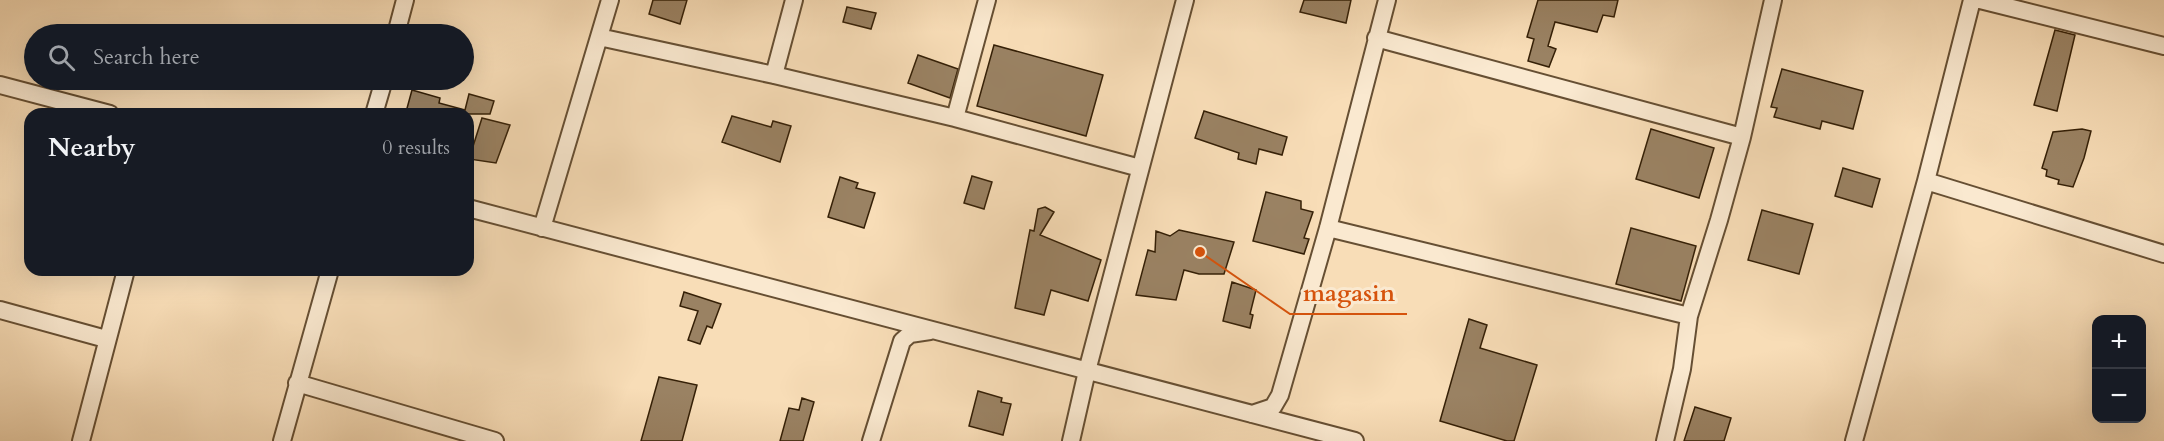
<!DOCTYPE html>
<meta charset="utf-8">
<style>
body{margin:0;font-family:Cardo,serif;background:#20242c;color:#f1f3f6}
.controls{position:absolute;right:18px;bottom:18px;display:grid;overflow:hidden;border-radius:12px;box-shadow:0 6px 24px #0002}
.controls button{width:54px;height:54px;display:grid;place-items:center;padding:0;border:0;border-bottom:2px solid #363941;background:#171b24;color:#f1f3f6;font:30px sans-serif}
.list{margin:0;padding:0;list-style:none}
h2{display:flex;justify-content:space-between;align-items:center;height:78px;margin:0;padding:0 24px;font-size:26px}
h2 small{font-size:20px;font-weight:400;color:#9ea1a6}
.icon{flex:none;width:33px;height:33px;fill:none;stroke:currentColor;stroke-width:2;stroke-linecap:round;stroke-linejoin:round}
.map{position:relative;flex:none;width:2164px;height:441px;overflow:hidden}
.search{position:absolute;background:#171b24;box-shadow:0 6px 24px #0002;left:24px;top:24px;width:450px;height:66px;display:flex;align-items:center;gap:15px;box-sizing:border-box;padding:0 21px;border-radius:33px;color:#9ea1a6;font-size:22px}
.panel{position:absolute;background:#171b24;box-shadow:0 6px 24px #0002;left:24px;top:108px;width:450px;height:168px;border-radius:18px}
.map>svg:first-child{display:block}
.building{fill:#9a8263;stroke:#352007;stroke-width:1.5}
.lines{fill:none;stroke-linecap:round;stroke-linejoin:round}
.street-casing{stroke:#664f33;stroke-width:20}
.street{stroke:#fae9d0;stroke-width:16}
.leader{fill:none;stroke:#d6530c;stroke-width:2}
.callout-dot{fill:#d6530c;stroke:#fae9d0;stroke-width:2}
.callout-label{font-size:24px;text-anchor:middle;font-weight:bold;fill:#d6530c;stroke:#fae9d0;stroke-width:6;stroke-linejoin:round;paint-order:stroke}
</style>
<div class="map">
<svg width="2164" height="441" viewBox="0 0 2164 441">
<rect width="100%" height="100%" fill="#f8ddb7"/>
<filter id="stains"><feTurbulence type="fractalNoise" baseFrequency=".00333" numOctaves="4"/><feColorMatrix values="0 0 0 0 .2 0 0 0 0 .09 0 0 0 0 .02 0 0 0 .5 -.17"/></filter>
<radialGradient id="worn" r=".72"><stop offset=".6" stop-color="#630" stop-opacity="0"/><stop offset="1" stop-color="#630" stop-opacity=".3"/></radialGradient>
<path class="building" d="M653,0H687L680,24L649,14Z
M1304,0H1351L1346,23L1300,12Z
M1538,0H1618L1614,17L1603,15L1597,32L1555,22L1548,46L1556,49L1549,67L1528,61L1534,39L1527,37Z
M847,7L876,13L871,29L843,22Z
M2055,30L2075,35L2057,111L2034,105Z
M994,45L1103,75L1086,136L977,106Z
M918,55L958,69L950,98L908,83Z
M1782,69L1863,91L1853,129L1822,121L1820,129L1774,117L1777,108L1771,107Z
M412,90L440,98L439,103L465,110L469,94L494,101L490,114H414L406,112Z
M1204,111L1287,137L1282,155L1259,149L1256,164L1238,159L1239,153L1195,138Z
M732,116L771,127L773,121L791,126L780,162L722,142Z
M482,118L510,125L496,163L469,159Z
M1651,129L1714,148L1699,198L1636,179Z
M2082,129L2091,131L2084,158L2073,187L2058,184L2059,180L2046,176L2047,170L2042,168L2053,132Z
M1843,168L1880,179L1872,207L1835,196Z
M972,176L992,182L984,209L964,203Z
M840,177L858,183L856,188L875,193L864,228L828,217Z
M1266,192L1301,201V209L1313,212L1304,238L1309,239L1304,254L1253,241Z
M1045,207L1054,212L1040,235L1101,260L1088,301L1051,290L1044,315L1015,308L1030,230L1034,231L1038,209Z
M1762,210L1813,224L1799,274L1748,260Z
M1631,228L1696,246L1681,301L1616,284Z
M1179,230L1234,242L1224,274H1199L1184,270L1176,300L1136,295L1148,250L1155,252L1156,231L1170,236Z
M1232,282L1256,290L1250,314L1253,315L1250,328L1223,321Z
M684,292L721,304L712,328L707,326L700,344L688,340L698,311L680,306Z
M1469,319L1487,325L1480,348L1537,365L1514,441H1507L1440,421Z
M659,377L697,385L682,441H641Z
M978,391L1002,398L1001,402L1011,404L1003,435L969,426Z
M802,398L814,402L803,441H780L789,408L799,410Z
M1695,407L1731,418L1724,441H1684Z"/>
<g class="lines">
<g class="street-casing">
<path id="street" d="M1980,0L2164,46
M396,34L405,0
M599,37L774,75L955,118L1140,168
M1376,38L1742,137
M774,75L794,0
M0,85L110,114
M374,114L384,80
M955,118L987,0
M1926,181L2164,254
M468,208L1355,441
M542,228L610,0
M1328,228L1689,316
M0,310L106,339
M297,383L495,441
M1252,414L1273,407L1280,395L1328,228L1387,0
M81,441L126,270
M282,441L330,270
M871,441L902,341L910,334L930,331
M1071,441L1087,371L1185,0
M1665,441L1682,369L1689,316L1719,220L1742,137L1773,0
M1854,441L1926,181L1972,0"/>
</g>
<use href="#street" class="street"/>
</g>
<path class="leader" d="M1200 252L1290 314H1407"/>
<circle class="callout-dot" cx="1200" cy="252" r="6"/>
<g class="callout-label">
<text x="1349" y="301">magasin</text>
</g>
<rect width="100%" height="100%" filter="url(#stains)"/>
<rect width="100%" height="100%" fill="url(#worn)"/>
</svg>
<div class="controls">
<button>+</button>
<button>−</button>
</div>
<div class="search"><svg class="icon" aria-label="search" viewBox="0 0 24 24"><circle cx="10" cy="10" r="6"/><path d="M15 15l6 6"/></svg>Search here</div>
<section class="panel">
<h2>Nearby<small>0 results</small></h2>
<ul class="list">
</ul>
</section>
</div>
